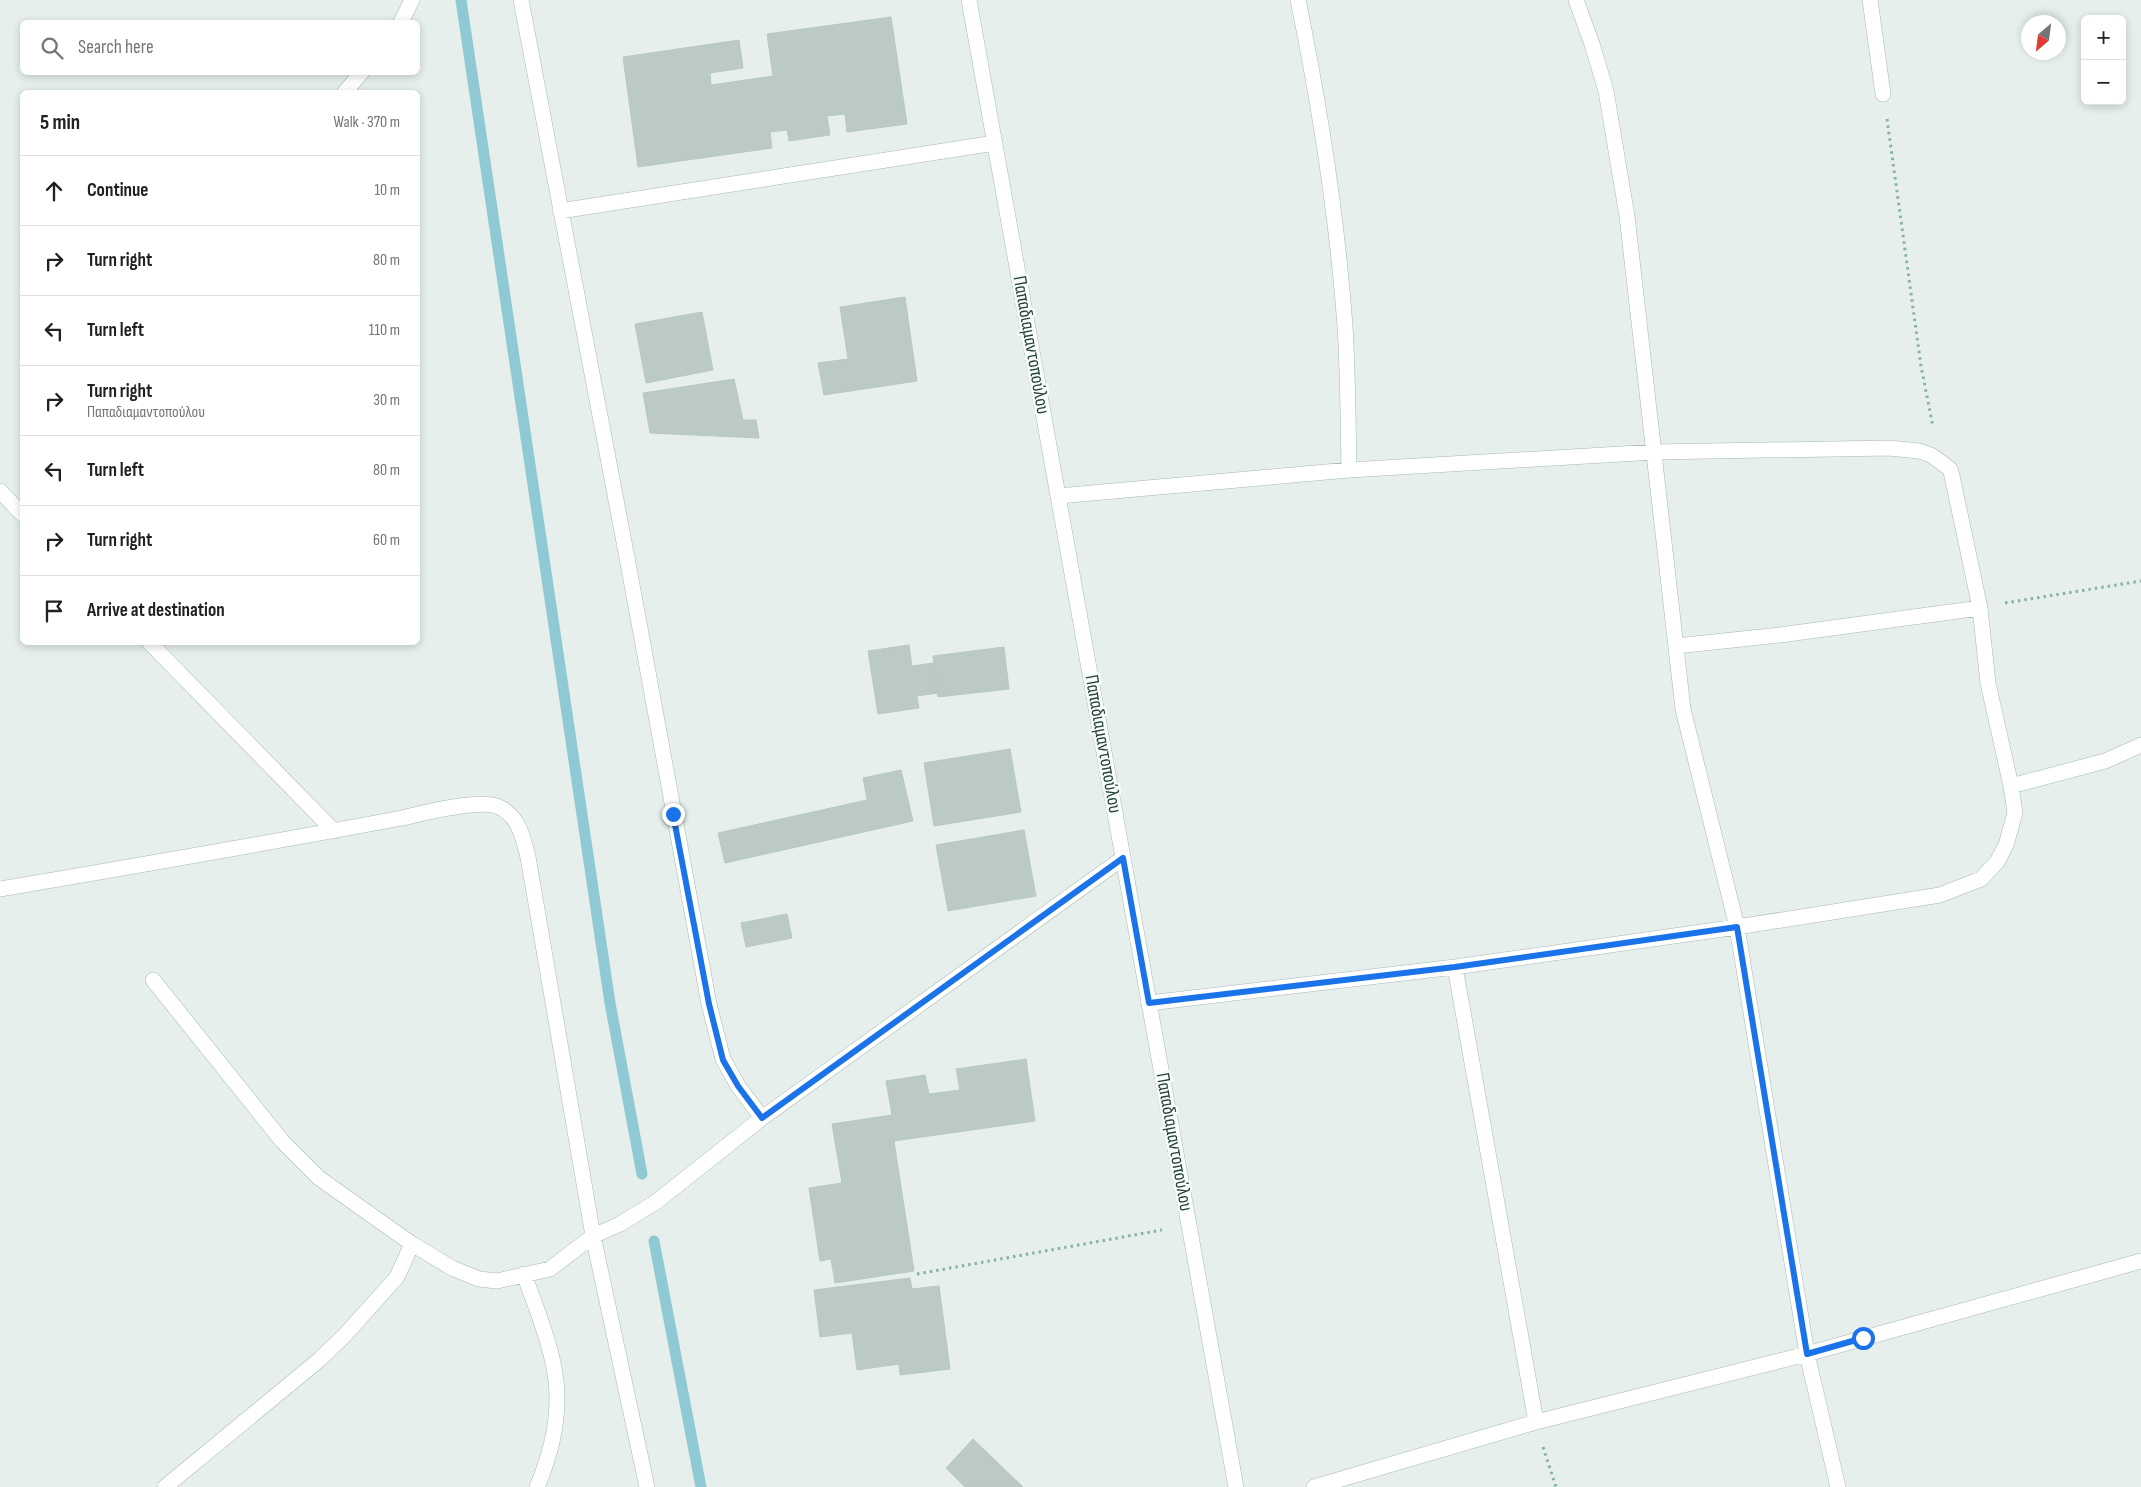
<!DOCTYPE html>
<meta charset="utf-8">
<style>
body{margin:0;font-family:"Sofia Sans Condensed",sans-serif;background:#f2f2f2;color:#202124}
.controls{position:absolute;right:15px;top:15px;display:grid;overflow:hidden;border-radius:8px;box-shadow:0 2px 8px #0003}
.controls button{width:45px;height:45px;display:grid;place-items:center;padding:0;border:0;border-bottom:1px solid #e0e0e0;background:#fff;color:#202124;font:25px sans-serif}
.compass{position:absolute;left:2021px;top:15px;width:45px;height:45px;border-radius:50%;background:#fff;box-shadow:0 2px 8px #0003;rotate:208deg}
.stop{position:absolute;width:15px;height:15px;margin:-11px;border:4px solid #1a73e8;border-radius:50%;background:#fff}
.stop.end{background:#1a73e8;border-color:#fff;box-shadow:0 1px 5px #0008}
.list{margin:0;padding:0;list-style:none}
h2{display:flex;justify-content:space-between;align-items:center;height:65px;margin:0;padding:0 20px;font-size:21px}
h2 small{font-size:16px;font-weight:400;color:#757577}
.list li{display:grid;grid-template-columns:32px 1fr auto;gap:15px;align-items:center;box-sizing:border-box;height:70px;padding:0 20px;border-top:1px solid #e0e0e0}
.list b{display:block;font-size:19px;white-space:nowrap}
.list p{margin:0;font-size:16px;white-space:nowrap;color:#757577}
.list em{font-size:16px;font-style:normal;color:#757577}
.icon{flex:none;width:28px;height:28px;fill:none;stroke:currentColor;stroke-width:2;stroke-linecap:round;stroke-linejoin:round}
.map{position:relative;flex:none;width:2141px;height:1487px;overflow:hidden}
.search{position:absolute;background:#fff;box-shadow:0 2px 8px #0003;left:20px;top:20px;width:400px;height:55px;display:flex;align-items:center;gap:12px;box-sizing:border-box;padding:0 18px;border-radius:8px;color:#757577;font-size:19px}
.panel{position:absolute;background:#fff;box-shadow:0 2px 8px #0003;left:20px;top:90px;width:400px;height:555px;border-radius:8px}
.map>svg:first-child{display:block}
.lines{fill:none;stroke-linecap:round;stroke-linejoin:round}
.stream{stroke:#8ec9d4;stroke-width:11}
.building{fill:#bbcac4;stroke:#b8c9c2}
.minor-casing{stroke:#a8b8b2;stroke-width:16}
.secondary-casing{stroke:#a4bbb3;stroke-width:16}
.path{stroke:#86b3a5;stroke-width:3;stroke-dasharray:2.5 4;stroke-linecap:butt}
.minor{stroke:#fff;stroke-width:15}
.secondary{stroke:#fff;stroke-width:15}
.route{stroke:#1a73e8;stroke-width:6}
.labels{text-anchor:middle;dominant-baseline:central;stroke-width:5;stroke-linejoin:round;paint-order:stroke}
.street-label{font-size:19px;fill:#24423a;stroke:#f7fbf9}
</style>
<div class="map">
<svg width="2141" height="1487" viewBox="0 0 2141 1487">
<rect width="100%" height="100%" fill="#e6efeb"/>
<g class="lines">
<path class="stream" d="M461,0L610,1003L642,1174
M654,1241L701,1487"/>
</g>
<path class="building" d="M891,17L907,124L847,132L845,114L827,116L830,135L789,141L787,130L770,132L772,148L638,167L623,57L739,40L743,68L710,73L711,85L773,76L767,34Z
M905,297L917,381L824,395L818,363L848,359L840,307Z
M702,312L713,370L646,383L635,324Z
M734,379L743,420H756L759,438L650,433L643,393Z
M909,645L912,666L933,663L938,693L917,696L919,708L878,714L868,651Z
M1004,647L1009,689L938,697L933,656Z
M1010,749L1021,812L934,826L924,763Z
M901,770L913,821L725,863L718,833L867,800L863,778Z
M1024,830L1036,896L948,911L936,845Z
M787,914L792,938L746,947L741,923Z
M1026,1059L1035,1121L894,1141L914,1271L835,1283L831,1259L820,1261L809,1188L842,1183L832,1124L892,1115L886,1081L925,1075L929,1094L960,1090L956,1069Z
M910,1278L912,1289L939,1286L950,1369L900,1375L899,1364L857,1370L852,1333L820,1337L814,1290Z
M973,1439L1023,1487H965L946,1468Z"/>
<g class="lines">
<g class="minor-casing">
<path id="minor" d="M521,0L628,563L709,1004L723,1059L738,1086L762,1118
M1298,0C1320,107 1337,217 1345,326C1348,374 1348,422 1349,470
M1576,0L1592,44L1606,91L1627,216L1683,709L1737,927L1807,1354L1838,1487
M1870,0L1883,94
M401,22L412,0
M345,92L362,72
M560,211L995,143
M0,491L22,514
M1058,496L1349,470L1655,452L1889,448L1919,451L1931,455L1950,469L1952,476L1980,608L1988,683L2011,786L2015,813L2006,845L1997,862L1981,879L1940,895L1737,927L1455,967L1149,1003
M149,642L334,831
M1676,646L1780,635L1980,608
M2011,786L2105,761L2141,745
M0,889C134,866 269,843 402,818C424,813 481,798 499,807C519,816 523,838 528,857L593,1236L647,1487
M1455,967L1536,1422
M153,980L282,1141L319,1178L412,1244L452,1268L479,1279L497,1281L550,1269L593,1236L620,1224L656,1202L762,1118L1123,858
M524,1274C534,1303 547,1333 553,1363C563,1406 554,1447 537,1487
M165,1487L319,1360L345,1335L397,1277L412,1244
M1314,1487L1536,1422L1807,1354L2141,1261"/>
</g>
<g class="secondary-casing">
<path id="secondary" d="M969,0L1236,1487"/>
</g>
<path class="path" d="M1887,119L1921,366L1933,427
M2005,603L2141,581
M917,1274L1162,1230
M1543,1447L1556,1487"/>
<use href="#minor" class="minor"/>
<use href="#secondary" class="secondary"/>
</g>
<g class="lines">
<path class="route" d="M673,814L709,1004L723,1060L738,1086L762,1118L1123,858L1149,1003L1455,967L1737,927L1807,1354L1863,1338"/>
</g>
<g class="labels">
<g class="street-label">
<text transform="translate(1031 345) rotate(80)">Παπαδιαμαντοπούλου</text>
<text transform="translate(1103 744) rotate(80)">Παπαδιαμαντοπούλου</text>
<text transform="translate(1174 1142) rotate(80)">Παπαδιαμαντοπούλου</text>
</g>
</g>
</svg>
<div class="controls">
<button>+</button>
<button>−</button>
</div>
<svg class="compass" viewBox="-18 -18 36 36"><path d="M0-13l5 13h-10z" fill="#e53935"/><path d="M0 13l5-13h-10z" fill="#757577"/></svg>
<div class="stop" style="left:1863px;top:1338px"></div>
<div class="stop end" style="left:673px;top:814px"></div>
<div class="search"><svg class="icon" aria-label="search" viewBox="0 0 24 24"><circle cx="10" cy="10" r="6"/><path d="M15 15l6 6"/></svg>Search here</div>
<section class="panel">
<h2>5 min<small>Walk · 370 m</small></h2>
<ul class="list">
<li><svg class="icon" aria-label="ahead" viewBox="0 0 24 24"><path d="M12 20V5M6 11l6-6 6 6"/></svg><div><b>Continue</b></div><em>10 m</em></li>
<li><svg class="icon" aria-label="right" viewBox="0 0 24 24"><path d="M7 20v-9h11M14 6l5 5-5 5"/></svg><div><b>Turn right</b></div><em>80 m</em></li>
<li><svg class="icon" aria-label="left" viewBox="0 0 24 24"><path d="M17 20v-9H6M10 6l-5 5 5 5"/></svg><div><b>Turn left</b></div><em>110 m</em></li>
<li><svg class="icon" aria-label="right" viewBox="0 0 24 24"><path d="M7 20v-9h11M14 6l5 5-5 5"/></svg><div><b>Turn right</b><p>Παπαδιαμαντοπούλου</p></div><em>30 m</em></li>
<li><svg class="icon" aria-label="left" viewBox="0 0 24 24"><path d="M17 20v-9H6M10 6l-5 5 5 5"/></svg><div><b>Turn left</b></div><em>80 m</em></li>
<li><svg class="icon" aria-label="right" viewBox="0 0 24 24"><path d="M7 20v-9h11M14 6l5 5-5 5"/></svg><div><b>Turn right</b></div><em>60 m</em></li>
<li><svg class="icon" aria-label="arrive" viewBox="0 0 24 24"><path d="M6 21V4h12l-3 4 3 4H6"/></svg><div><b>Arrive at destination</b></div></li>
</ul>
</section>
</div>
